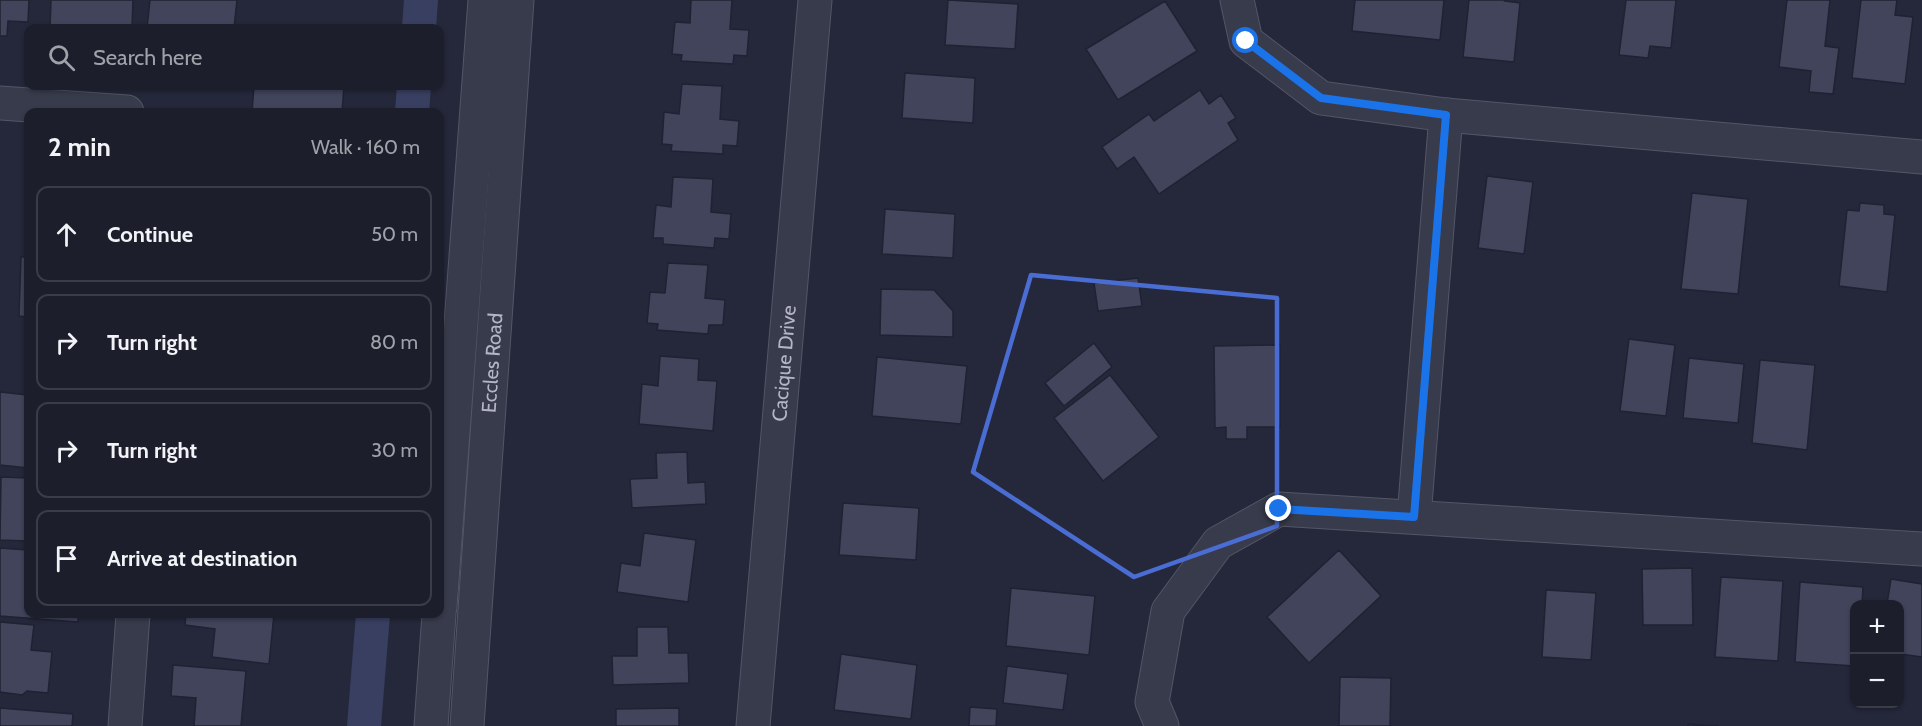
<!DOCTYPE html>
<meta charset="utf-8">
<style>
body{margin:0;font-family:Cabin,sans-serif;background:#292b38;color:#f1f3f6}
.controls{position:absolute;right:18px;bottom:18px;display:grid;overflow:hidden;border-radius:12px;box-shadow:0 2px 4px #0004}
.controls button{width:54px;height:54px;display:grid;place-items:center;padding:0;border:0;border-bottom:2px solid #3a3c48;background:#1c1e2c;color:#f1f3f6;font:30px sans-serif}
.stop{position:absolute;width:18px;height:18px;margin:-14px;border:4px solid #1a73e8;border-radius:50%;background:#fff}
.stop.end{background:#1a73e8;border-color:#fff;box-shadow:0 2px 6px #0008}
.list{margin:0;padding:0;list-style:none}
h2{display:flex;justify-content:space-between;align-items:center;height:78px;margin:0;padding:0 24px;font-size:26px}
h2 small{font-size:20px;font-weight:400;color:#a0a2a9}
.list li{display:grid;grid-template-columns:39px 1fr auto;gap:18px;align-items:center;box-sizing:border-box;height:96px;margin:0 12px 12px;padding:0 12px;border:2px solid #3a3c48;border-radius:12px}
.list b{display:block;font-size:22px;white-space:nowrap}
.list em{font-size:20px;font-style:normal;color:#a0a2a9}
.icon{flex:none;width:33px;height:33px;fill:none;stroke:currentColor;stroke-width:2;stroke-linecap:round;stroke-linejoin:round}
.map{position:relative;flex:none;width:1922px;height:726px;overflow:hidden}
.search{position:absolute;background:#1c1e2c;box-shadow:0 2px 4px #0004;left:24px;top:24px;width:420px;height:66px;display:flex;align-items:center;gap:15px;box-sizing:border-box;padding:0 21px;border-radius:12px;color:#a0a2a9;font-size:22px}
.panel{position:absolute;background:#1c1e2c;box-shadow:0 2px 4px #0004;left:24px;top:108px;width:420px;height:510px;border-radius:12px}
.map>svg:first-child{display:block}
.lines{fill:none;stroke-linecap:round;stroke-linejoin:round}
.canal{stroke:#393f61;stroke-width:34}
.building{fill:#41445b;stroke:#1f2232;stroke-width:1.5}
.minor-casing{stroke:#535666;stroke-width:35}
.minor{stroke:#383b4b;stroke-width:33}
.route{stroke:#1a73e8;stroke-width:8}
.marked{fill:none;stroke:#4a6dd3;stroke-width:4.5;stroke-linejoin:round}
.labels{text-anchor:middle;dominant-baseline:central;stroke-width:6;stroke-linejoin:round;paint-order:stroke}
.street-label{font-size:20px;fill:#b4b6c7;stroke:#1d2030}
</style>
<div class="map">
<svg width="1922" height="726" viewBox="0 0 1922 726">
<rect width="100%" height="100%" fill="#25283b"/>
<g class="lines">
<path class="canal" d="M419,28L421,0
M412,112L414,86
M364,726L373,614"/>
</g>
<path class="building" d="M0,0H29L28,22L8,21L7,36H0Z
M51,0H133L132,28L109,27V28H50Z
M150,0H237L234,28H147Z
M691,0H732L730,29L749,30L747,56L734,55L733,64L681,61L682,55L672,54L675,22L690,23Z
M948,0L1018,4L1015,49L945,45Z
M1355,0H1444L1440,40L1352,31Z
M1469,0H1506L1505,1L1520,3L1514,62L1463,57Z
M1626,0H1676L1671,48L1650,46L1648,58L1619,55Z
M1787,0H1830L1825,46L1839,48L1833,94L1809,92L1811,71L1779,67Z
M1861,0H1897L1895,15L1913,17L1905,84L1852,78Z
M1165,1L1197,51L1118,100L1086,49Z
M905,73L975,78L973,123L902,118Z
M682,84L722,86L720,119L739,121L737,146L723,145V154L671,151L672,145L662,144L664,112L679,114Z
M254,86H344L342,112H252Z
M1200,90L1209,104L1221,95L1236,118L1228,123L1238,140L1159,194L1134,157L1117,169L1102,147L1149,114L1154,121Z
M1487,176L1533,182L1524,254L1478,248Z
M28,177V238L25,237Z
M673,177L713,179L711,212L731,214L729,239L715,238L714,248L663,244V238H653L656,205L671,207Z
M1692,193L1748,199L1738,294L1681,289Z
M1860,203L1884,205V214L1895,215L1887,292L1839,286L1847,210L1859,211Z
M885,209L955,214L953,258L882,254Z
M21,257H28V317L19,316Z
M668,263L708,265L705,298L725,300L723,325H709L708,334L657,330L658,324L647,323L650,292L665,293Z
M1138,278L1142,306L1098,311L1094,283Z
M881,289L934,290L953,311V337L880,335Z
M1629,339L1675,345L1666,416L1620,411Z
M1094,343L1112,367L1064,406L1045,383Z
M1280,345V427H1247V439H1226V427L1215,428L1214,346Z
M660,356L699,359L698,380L717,381L713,431L639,424L642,384L658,386Z
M877,357L967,366L961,424L872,416Z
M1689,358L1744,364L1738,423L1683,418Z
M1760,360L1815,365L1807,450L1752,443Z
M1110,375L1159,437L1103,481L1054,418Z
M0,392L28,395V468L0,465Z
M687,452L688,483L705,482L706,504L632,508L630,479L657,478L656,453Z
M1,477L28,478V541L0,540Z
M843,503L919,508L916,560L839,555Z
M644,533L696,540L688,602L617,592L621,563L640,566Z
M0,548L28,550V614H78V622L0,616Z
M1339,550L1381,596L1309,663L1267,617Z
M1692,568L1693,625H1643L1642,569Z
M1721,577L1783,581L1778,661L1715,657Z
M1891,579L1922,584V657L1900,654V604H1887Z
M1800,582L1863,587L1862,604H1854V666L1795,662Z
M1011,588L1095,596L1089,655L1006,646Z
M1546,590L1596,593L1591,660L1542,657Z
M186,614H274L269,664L212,657L215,629L185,625Z
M0,622L34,625L31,650L52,652L48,693L27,691L22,695L0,692Z
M637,627H668L669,653H688L689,683L613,685L612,656H637Z
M841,654L917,665L911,719L834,710Z
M173,665L246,671L241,726H194L196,698L171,696Z
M1007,666L1068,674L1063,710L1003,703Z
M1340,677L1391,678L1390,726H1339Z
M970,707L997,709L996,726H969Z
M0,708L73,714L72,726H0Z
M679,708V726H616V709Z
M1688,724L1719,726H1688Z"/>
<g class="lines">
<g class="minor-casing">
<g id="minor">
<path d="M1237,0L1246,41L1321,98L1446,115L1922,157"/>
<path d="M0,103L127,112"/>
<path d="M1414,517L1446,115"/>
<path d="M440,607L485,0"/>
<path d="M125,726L133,614"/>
<path d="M431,726L439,614"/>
<path id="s1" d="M467,726L517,0"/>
<path id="s2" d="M753,726L815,0"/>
<path d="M1162,726L1152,702L1168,611L1218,543L1279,509L1922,549"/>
</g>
</g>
<use href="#minor" class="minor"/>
</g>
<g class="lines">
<path class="route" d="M1246,41L1321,98L1446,115L1414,517L1279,509"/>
</g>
<path class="marked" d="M1031,275L1277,298V526L1134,577L973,472Z"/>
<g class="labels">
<g class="street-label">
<text stroke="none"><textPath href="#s1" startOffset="364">Eccles Road</textPath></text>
<text stroke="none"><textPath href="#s2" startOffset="364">Cacique Drive</textPath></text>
</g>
</g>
</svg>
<div class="controls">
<button>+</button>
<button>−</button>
</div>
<div class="stop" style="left:1246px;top:41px"></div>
<div class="stop end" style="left:1279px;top:509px"></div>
<div class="search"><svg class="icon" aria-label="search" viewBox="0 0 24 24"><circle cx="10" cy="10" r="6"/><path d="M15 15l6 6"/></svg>Search here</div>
<section class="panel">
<h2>2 min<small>Walk · 160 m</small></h2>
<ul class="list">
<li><svg class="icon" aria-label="ahead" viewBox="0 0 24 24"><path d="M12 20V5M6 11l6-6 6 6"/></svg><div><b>Continue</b></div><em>50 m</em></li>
<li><svg class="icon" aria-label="right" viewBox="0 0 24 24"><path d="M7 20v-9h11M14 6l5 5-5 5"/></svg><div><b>Turn right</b></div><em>80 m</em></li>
<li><svg class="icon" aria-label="right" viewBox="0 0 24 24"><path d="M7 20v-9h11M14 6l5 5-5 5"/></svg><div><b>Turn right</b></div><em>30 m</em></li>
<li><svg class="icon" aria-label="arrive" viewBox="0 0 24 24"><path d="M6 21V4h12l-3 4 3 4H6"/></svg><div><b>Arrive at destination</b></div></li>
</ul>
</section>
</div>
